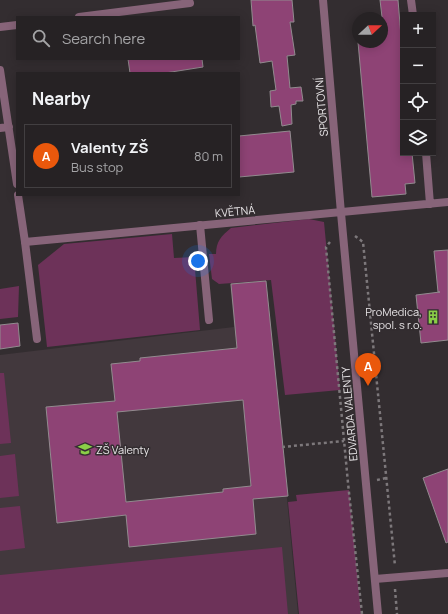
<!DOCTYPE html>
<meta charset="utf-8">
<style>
body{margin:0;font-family:Manrope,sans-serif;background:#322f31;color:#f1f3f6}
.controls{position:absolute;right:12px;top:12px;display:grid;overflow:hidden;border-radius:0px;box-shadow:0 2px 10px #0003}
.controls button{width:36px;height:36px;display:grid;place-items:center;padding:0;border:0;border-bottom:1px solid #423f41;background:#262224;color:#f1f3f6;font:20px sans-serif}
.compass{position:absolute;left:352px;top:12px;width:36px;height:36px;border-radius:50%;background:#262224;box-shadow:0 2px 10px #0003;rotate:68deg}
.you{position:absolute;left:198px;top:261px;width:14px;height:14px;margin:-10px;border:3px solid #fff;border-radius:50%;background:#1a73e8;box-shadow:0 0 0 6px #1a73e833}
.badge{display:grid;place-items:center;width:26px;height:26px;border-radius:50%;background:#ea580c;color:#fff;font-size:13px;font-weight:700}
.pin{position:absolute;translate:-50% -33px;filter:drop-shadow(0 1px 2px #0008)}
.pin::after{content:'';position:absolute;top:21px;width:14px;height:12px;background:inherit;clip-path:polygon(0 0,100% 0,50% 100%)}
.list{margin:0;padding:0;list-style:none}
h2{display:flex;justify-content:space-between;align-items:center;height:52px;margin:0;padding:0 16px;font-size:17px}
h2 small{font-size:13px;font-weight:400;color:#a4a4a6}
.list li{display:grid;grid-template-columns:26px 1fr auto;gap:12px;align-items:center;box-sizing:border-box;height:64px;margin:0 8px 8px;padding:0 8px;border:1px solid #423f41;border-radius:0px}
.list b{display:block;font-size:15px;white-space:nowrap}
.list p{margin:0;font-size:13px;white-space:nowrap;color:#a4a4a6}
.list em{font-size:13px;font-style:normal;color:#a4a4a6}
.icon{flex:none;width:22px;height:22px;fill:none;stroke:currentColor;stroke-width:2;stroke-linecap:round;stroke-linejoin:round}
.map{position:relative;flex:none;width:448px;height:614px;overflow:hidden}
.search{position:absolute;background:#262224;box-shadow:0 2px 10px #0003;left:16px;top:16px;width:224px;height:44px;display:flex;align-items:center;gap:10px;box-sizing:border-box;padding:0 14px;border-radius:0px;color:#a4a4a6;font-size:15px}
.panel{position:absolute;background:#262224;box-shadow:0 2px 10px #0003;left:16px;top:72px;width:224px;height:124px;border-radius:0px}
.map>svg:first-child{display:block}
.built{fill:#42383d}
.green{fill:#6d3259}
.building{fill:#8e4375;stroke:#928b8f;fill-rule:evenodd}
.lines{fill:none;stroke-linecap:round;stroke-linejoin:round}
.path{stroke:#7d787b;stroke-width:2.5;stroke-dasharray:3 3;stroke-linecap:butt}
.service{stroke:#876479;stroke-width:8}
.minor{stroke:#876479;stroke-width:8}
.labels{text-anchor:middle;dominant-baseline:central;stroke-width:3;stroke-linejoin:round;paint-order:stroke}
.street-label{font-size:11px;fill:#e7e4e6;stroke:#332d30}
.poi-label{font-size:11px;fill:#e7e4e6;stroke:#332d30;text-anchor:end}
</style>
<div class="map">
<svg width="448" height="614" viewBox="0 0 448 614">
<rect width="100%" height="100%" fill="#332d30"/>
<path class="built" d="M266,280L298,614H0V355L234,327L230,283Z"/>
<path class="green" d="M309,219L324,222L340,390L285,395L271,280L219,284L212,279L209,254H216C216,242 221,236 231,228Z
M172,234L174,258L194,257L200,330L47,347L38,265L64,244Z
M19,286L18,317L0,319V289Z
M0,373H4L11,443L0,444Z
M15,454L19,496L0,498V456Z
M349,490L361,614H299L288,502L297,501L296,495Z
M20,506L25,548L0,551V508Z
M282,547L288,614H0V575Z"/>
<path class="building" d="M251,0H292L294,22H290L295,55L287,56L290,88L301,87L303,101H296V104L291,105L292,124L282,126L279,106L271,107L270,91L276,90L272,61L260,63L255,25L253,26Z
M380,0H398L403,60V153H412L415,183L405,184L406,194L372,197L356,20L358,19V42H382V18H374L382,17Z
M128,59H202L203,67L165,73H130Z
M290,131L294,172L239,177V136Z
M448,250V340L421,343L416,295L440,292H438L434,251Z
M266,281L288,496L253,499L256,534L129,547L126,515L57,523L46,407L115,401L111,364L140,361V358L237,348L231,284ZM243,400L251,486L223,489V492L126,502L117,412Z
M18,323L20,346L0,349V325Z
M448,469V542L446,543L423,478Z"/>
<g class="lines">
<path class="path" d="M355,236L363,242L395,566
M330,242L326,247L348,483L362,614
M282,447L344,441
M377,480L386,478
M395,589L397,614"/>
<path class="service" d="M200,225L209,320
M25,242L37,339"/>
<path class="minor" d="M323,0L341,213L378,614
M411,0L413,15
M79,17L190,3
M0,27L17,25
M0,70L17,184
M0,128L9,127
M426,153L430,204
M18,195L25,242L448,202
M375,579L448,573"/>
</g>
<defs>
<g id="building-bare" transform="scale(1.08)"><path d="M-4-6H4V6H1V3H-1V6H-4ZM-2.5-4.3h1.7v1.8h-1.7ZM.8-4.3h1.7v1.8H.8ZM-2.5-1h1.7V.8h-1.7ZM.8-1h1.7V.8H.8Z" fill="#8ace47" stroke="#332d30" stroke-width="2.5" paint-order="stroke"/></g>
<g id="school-bare" transform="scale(1.08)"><path d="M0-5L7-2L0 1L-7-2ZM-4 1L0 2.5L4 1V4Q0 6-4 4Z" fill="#8ace47" stroke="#332d30" stroke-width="2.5" paint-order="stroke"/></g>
</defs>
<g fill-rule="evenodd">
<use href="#building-bare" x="433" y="317"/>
<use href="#school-bare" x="85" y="449"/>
</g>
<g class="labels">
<g class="street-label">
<text transform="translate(321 107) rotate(-95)">SPORTOVNÍ</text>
<text transform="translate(235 211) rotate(-5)">KVĚTNÁ</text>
<text transform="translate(349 414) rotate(-95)">EDVARDA VALENTY</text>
</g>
<g class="poi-label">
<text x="422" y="311">ProMedica,<tspan x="422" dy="13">spol. s r.o.</tspan></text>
<text x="96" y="449" text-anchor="start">ZŠ Valenty</text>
</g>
</g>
</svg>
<div class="controls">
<button>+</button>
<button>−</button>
<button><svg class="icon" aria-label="locate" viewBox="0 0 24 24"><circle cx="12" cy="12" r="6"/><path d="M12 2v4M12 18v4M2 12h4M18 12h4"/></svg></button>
<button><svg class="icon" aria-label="layers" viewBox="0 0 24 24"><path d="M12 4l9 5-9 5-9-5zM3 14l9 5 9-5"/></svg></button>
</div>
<svg class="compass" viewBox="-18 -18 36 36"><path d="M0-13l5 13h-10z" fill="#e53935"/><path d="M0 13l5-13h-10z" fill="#a4a4a6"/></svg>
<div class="you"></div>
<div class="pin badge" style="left:368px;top:386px">A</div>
<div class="search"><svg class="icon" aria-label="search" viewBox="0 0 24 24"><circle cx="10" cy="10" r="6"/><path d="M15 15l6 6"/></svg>Search here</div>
<section class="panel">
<h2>Nearby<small></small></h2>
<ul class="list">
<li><span class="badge">A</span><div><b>Valenty ZŠ</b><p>Bus stop</p></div><em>80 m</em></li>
</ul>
</section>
</div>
